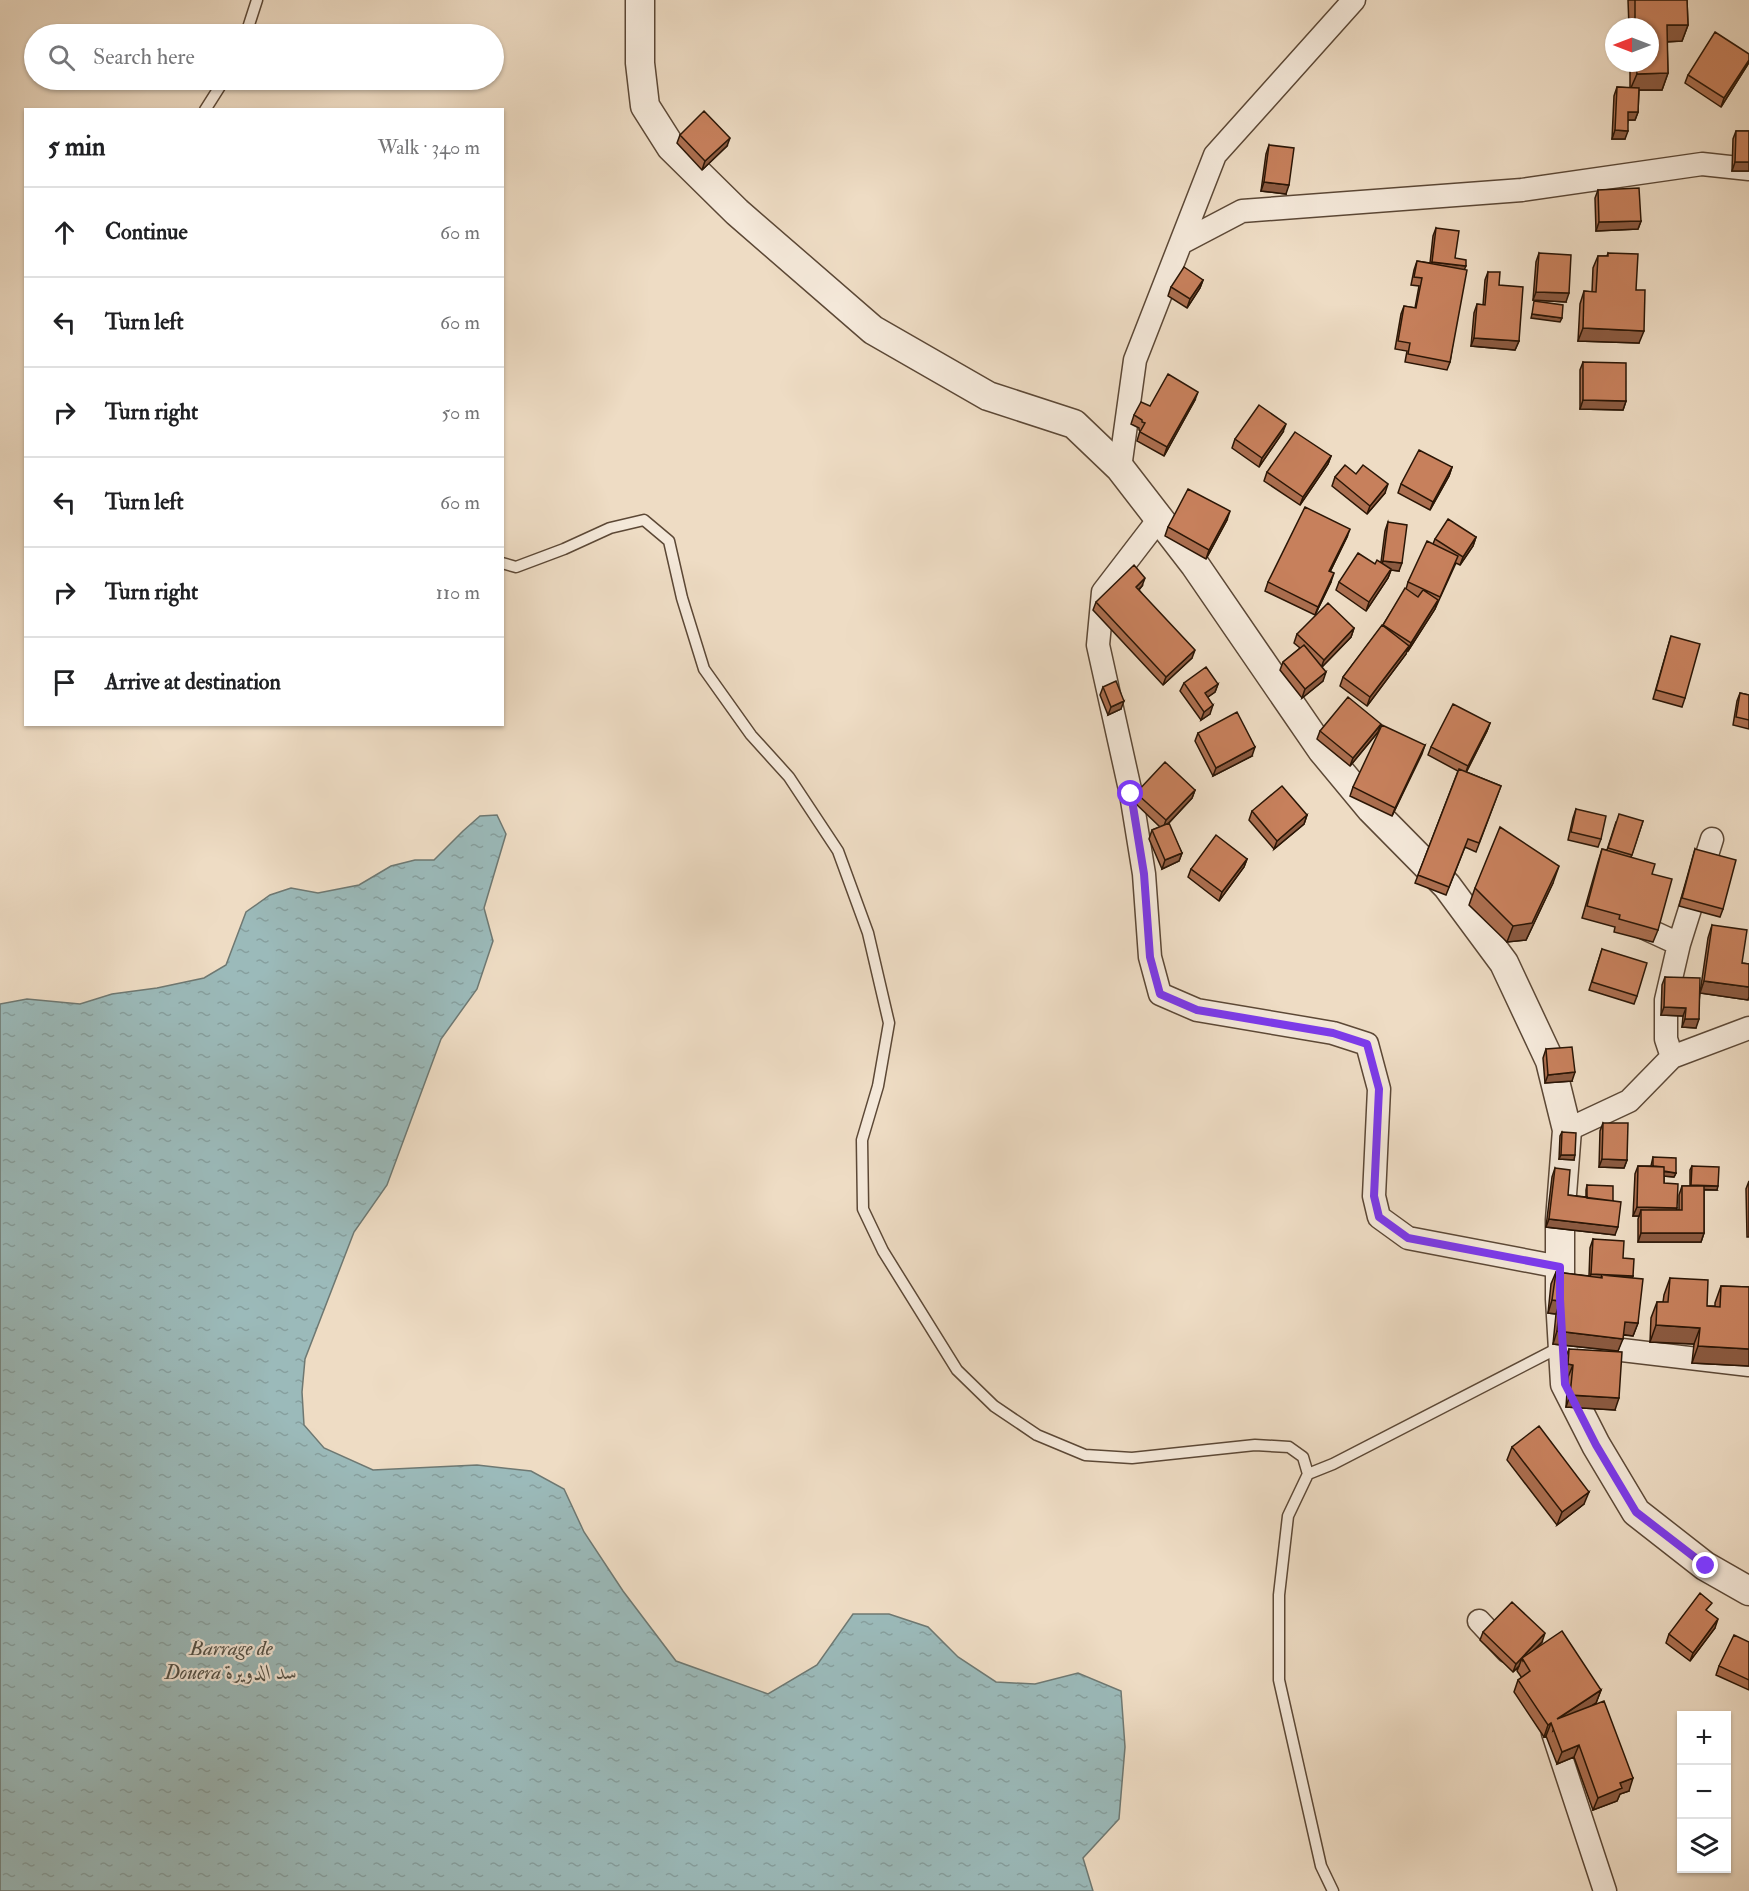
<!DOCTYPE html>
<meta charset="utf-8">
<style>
body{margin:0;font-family:"IM FELL Double Pica",Amiri,serif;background:#f2f2f2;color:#202124}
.controls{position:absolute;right:18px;bottom:18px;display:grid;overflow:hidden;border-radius:0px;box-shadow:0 2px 4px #0004}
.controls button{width:54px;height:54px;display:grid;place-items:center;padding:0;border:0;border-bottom:2px solid #e0e0e0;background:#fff;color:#202124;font:30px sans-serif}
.compass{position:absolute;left:1605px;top:18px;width:54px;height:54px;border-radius:50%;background:#fff;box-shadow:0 2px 4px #0004;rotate:270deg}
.stop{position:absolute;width:18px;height:18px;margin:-14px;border:4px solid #7c3aed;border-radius:50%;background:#fff}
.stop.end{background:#7c3aed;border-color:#fff;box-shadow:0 2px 6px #0008}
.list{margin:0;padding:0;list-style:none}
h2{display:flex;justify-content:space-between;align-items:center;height:78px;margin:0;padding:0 24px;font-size:26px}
h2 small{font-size:20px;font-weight:400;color:#757577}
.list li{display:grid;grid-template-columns:39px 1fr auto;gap:18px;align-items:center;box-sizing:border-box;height:90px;padding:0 24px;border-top:2px solid #e0e0e0}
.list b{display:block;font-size:22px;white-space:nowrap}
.list em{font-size:20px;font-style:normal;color:#757577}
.icon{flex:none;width:33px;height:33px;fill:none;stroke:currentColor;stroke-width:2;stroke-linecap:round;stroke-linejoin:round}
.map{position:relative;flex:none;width:1749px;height:1891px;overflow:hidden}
.search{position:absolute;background:#fff;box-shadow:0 2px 4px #0004;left:24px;top:24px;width:480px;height:66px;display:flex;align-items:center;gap:15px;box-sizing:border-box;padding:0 21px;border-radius:33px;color:#757577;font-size:22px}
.panel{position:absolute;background:#fff;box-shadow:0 2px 4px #0004;left:24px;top:108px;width:480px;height:618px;border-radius:0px}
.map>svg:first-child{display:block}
.water{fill:url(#water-ripples);stroke:#6e7872;stroke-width:1.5}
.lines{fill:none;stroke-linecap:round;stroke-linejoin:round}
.service-casing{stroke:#5c4836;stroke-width:13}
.minor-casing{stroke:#5c4836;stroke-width:25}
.tertiary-casing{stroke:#5c4836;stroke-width:31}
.service{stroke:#f4e8d9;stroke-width:10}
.minor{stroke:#f4e8d9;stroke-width:22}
.tertiary{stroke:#f4e8d9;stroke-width:28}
.wall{fill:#ab6e4f;stroke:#2b1606;stroke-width:1.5}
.shaded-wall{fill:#8b5a40;stroke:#2b1606;stroke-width:1.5}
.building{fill:#c7805c;stroke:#2b1606;stroke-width:1.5}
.route{stroke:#7c3aed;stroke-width:8}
.labels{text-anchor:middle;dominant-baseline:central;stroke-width:4.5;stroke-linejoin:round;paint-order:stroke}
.water-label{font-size:21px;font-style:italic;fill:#524f45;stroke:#f4e8d9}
</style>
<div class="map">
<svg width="1749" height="1891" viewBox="0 0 1749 1891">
<defs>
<pattern id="water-ripples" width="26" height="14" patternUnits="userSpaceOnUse" patternTransform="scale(1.5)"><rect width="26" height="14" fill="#9bbaba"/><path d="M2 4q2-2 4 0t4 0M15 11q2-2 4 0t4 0" fill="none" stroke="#869f9e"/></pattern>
</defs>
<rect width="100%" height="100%" fill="#eedcc4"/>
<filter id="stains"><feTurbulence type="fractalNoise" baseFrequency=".00333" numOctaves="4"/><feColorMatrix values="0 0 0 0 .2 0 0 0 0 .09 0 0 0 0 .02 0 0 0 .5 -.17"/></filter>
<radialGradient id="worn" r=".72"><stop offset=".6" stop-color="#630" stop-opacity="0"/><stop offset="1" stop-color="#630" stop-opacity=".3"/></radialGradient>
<path class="water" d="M497,815L506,834L484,908L493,941L477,989L441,1039L387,1185L354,1232L305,1359L302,1392L304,1425L324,1448L373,1470L477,1465L531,1471L564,1489L584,1532L623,1591L676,1661L768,1694L817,1665L853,1614H889L928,1627L958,1657L996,1682L1035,1684L1078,1673L1121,1691L1125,1747L1119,1819L1083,1858L1093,1891H0V1004L27,999L80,1004L112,994L157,988L204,978L226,965L246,912L270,895L291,888L318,893L359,885L391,866L415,860H434L463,831L480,816Z"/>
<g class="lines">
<g class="service-casing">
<path id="service" d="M246,34L257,0
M205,110L224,80
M502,563L516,567L564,549L610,528L644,520L669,541L682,598L704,669L751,735L789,777L838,851L868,933L889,1023L878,1086L862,1140L863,1209L883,1251L957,1370L994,1406L1037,1435L1085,1455L1132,1458L1255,1445L1289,1447L1303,1457L1308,1474L1288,1516L1279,1595V1680L1321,1866L1333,1891
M1308,1474L1333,1464L1560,1347"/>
</g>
<g class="minor-casing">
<path id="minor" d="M1181,243L1242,211L1522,190L1702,164L1749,169
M1120,468L1135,360L1215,155L1354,0
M1159,519L1103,592L1098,645L1131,794L1144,874L1150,957L1160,994L1197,1010L1333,1033L1367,1044L1379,1089L1374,1196L1379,1217L1408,1238L1560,1267
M1629,921L1679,944
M1672,1057L1666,1039V1000L1679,944L1712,839
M1567,1130L1629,1101L1672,1057L1749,1028
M1588,1346L1749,1365
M1479,1621L1507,1651
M1553,1733L1605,1891"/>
</g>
<g class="tertiary-casing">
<path id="tertiary" d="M640,0V63L645,106L671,147L737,212L873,330L988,396L1074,424L1120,468L1195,565L1322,750L1371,809L1447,886L1504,963L1550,1061L1567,1130L1560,1220V1299L1565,1384L1596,1445L1636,1512L1705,1566L1749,1591"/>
</g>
<use href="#service" class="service"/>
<use href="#minor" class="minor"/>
<use href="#tertiary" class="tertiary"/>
</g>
<path class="wall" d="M1628,0H1687L1688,25L1682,41L1667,42L1668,73L1662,90H1639L1638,112L1635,120H1628L1625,139H1612L1614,96L1617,87L1630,88V63H1650V27H1629Z
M1748,64L1721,107L1685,83L1688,75Z
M1736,131H1749V171H1732L1733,139Z
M680,135L727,146L702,170L677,143Z
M1269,145L1286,194L1261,191L1266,154Z
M1598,190L1641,221L1638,229L1596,231L1595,198Z
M1436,228L1455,258L1464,270L1450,362L1447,370L1405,362L1407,351L1395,349L1401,314L1404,306L1415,308L1419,286L1411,285L1414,270L1417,261L1430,263L1433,236Z
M1539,253L1566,302L1533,300L1536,262Z
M1608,253L1636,290L1639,343L1578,341L1580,304L1584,291L1592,292L1593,268L1598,256H1607Z
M1488,272L1499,285L1519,341L1515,350L1471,346L1474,313L1477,304L1483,305L1485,280Z
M1203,280L1200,288L1187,308L1168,296L1171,287Z
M1583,362L1626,401L1623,410L1580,409V370Z
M1195,400L1164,456L1137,441L1140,431L1139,430V428L1131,424L1134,415L1150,406Z
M1283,432L1259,467L1232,448L1235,439Z
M1331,456L1328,464L1300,505L1264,481L1267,472Z
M1452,467L1449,476L1430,510L1398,493L1401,484Z
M1356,474L1385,493L1367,514L1332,486L1335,477Z
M1227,520L1206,559L1165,536L1168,527Z
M1388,522L1399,571L1391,570L1388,578L1366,611L1336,590L1339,582L1375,564L1381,562L1385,531Z
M1347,537L1330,572L1331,582L1315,615L1265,591L1268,582Z
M1476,537L1473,546L1460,565L1456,563L1435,609L1408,651L1407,650L1406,654L1367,706L1340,686L1343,677L1383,625L1406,589L1408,582L1433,544L1435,539Z
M1142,586L1139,590L1192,658L1163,685L1093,610L1096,602Z
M1354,628L1351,637L1322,667L1323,681L1302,698L1280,670L1283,662L1300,648L1294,643L1297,634Z
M1671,636L1685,698L1682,707L1653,699Z
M1184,683L1218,684L1215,692L1208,697L1210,714L1201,720L1180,691Z
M1103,687L1121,709L1108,715L1100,695Z
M1740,693L1749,695V729L1733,725L1737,701Z
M1490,723L1487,731L1466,772L1501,786L1476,852L1465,847L1446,895L1415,883L1458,771L1428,755L1431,747Z
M1320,731L1378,732L1350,766L1317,739Z
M1198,733L1252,756L1213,776L1195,741Z
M1425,745L1392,816L1350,796L1353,787Z
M1195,790L1192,798L1168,824L1182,853L1179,861L1162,869L1149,839L1152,830L1160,827L1133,801L1136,793Z
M1576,809L1601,839L1598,847L1568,840L1573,818Z
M1252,811L1307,815L1304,824L1274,849L1249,820Z
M1643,821L1631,857L1652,874L1658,930L1653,942L1614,932L1615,927L1582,918L1598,862L1602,849L1607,850L1616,822Z
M1695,849L1723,909L1720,917L1679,906Z
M1247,859L1244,867L1219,901L1188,877L1191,869Z
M1553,883L1526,940L1507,942L1469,905L1475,888Z
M1712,925L1742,963L1749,964V997L1748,1000L1700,993L1696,1028L1682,1027L1683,1016L1661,1015L1662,985L1665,977L1700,993L1708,938Z
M1602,949L1637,996L1634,1004L1589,990Z
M1546,1049L1572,1081L1545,1083L1543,1058Z
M1603,1123L1627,1160L1624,1168L1599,1167L1600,1131Z
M1562,1132L1574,1160L1559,1159L1560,1136Z
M1653,1157L1676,1173L1674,1177L1664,1176V1183L1676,1210H1679V1195L1682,1186H1690V1170L1692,1166L1717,1190H1704V1233L1701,1242H1638V1219L1639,1216H1633L1635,1174L1638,1166H1651Z
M1555,1168L1568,1195L1586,1197V1190L1587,1185L1613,1201L1615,1235L1546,1227L1552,1177Z
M1749,1181V1237H1747L1746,1189Z
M1593,1239L1623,1258L1633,1276L1632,1278L1638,1323L1633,1336L1623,1335L1618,1351L1553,1344L1556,1314L1548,1313L1551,1284L1556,1272L1589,1276L1590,1248Z
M1670,1278L1707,1306H1715V1303L1721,1286L1749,1287V1366L1692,1363L1694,1344L1650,1342L1651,1318L1657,1302H1663L1664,1295Z
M1569,1349L1615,1410L1566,1407L1568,1377H1563L1564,1361Z
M1512,1447L1584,1504L1557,1525L1507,1460Z
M1708,1612L1715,1628L1690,1661L1666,1643L1669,1634Z
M1483,1632L1542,1642L1535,1649L1601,1690L1596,1703L1590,1707L1629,1791L1620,1794L1617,1801L1593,1810L1574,1757L1557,1764L1546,1736L1544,1737L1514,1692L1518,1680L1522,1678L1517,1671L1519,1666L1513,1672L1480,1640Z
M1749,1642V1690L1716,1675L1719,1666Z"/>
<path class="shaded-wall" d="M1667,25H1688L1682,41L1661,42Z
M1749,60L1748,64L1721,107L1724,98Z
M1668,73L1662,90H1630L1637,74Z
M1628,112H1638L1635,120H1625Z
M1615,130L1628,131L1625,139H1612Z
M730,138L727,146L702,170L705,161Z
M1735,162H1749V171H1732Z
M1264,182L1289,185L1286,194L1261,191Z
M1641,221L1638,229L1596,231L1599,222Z
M1432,262L1466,266L1462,275L1429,270Z
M1203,280L1200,288L1187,308L1190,299Z
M1536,292L1569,293L1566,302L1533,300Z
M1532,314L1562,318L1560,322L1531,318Z
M1583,328L1644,331L1639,343L1578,341Z
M1474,338L1519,341L1515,350L1471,346Z
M1198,392L1195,400L1164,456L1167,447Z
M1583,400L1626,401L1623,410L1580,409Z
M1286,424L1283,432L1259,467L1262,458Z
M1331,456L1328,464L1300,505L1303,497Z
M1452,467L1449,476L1430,510L1433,502Z
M1388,484L1385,493L1367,514L1370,506Z
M1230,511L1227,520L1206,559L1209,550Z
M1350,529L1347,537L1326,580L1329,571Z
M1476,537L1473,546L1460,565L1463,557Z
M1383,561L1402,563L1399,571L1391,570L1388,578L1366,611Z
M1334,573L1331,582L1315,615L1318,607Z
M1145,578L1142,586L1133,595L1136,587Z
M1438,600L1435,609L1408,651L1411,643Z
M1354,628L1351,637L1321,668L1324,660Z
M1409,646L1406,654L1367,706L1370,697Z
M1195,650L1192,658L1163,685L1166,677Z
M1326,672L1323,681L1302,698L1305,689Z
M1218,684L1215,692L1202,701L1205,693Z
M1124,701L1121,709L1108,715L1111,707Z
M1213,705L1210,714L1201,720L1204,712Z
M1490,723L1487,731L1465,775L1468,766Z
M1381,724L1378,732L1350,766L1353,758Z
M1425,745L1422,754L1392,816L1395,808Z
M1255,747L1252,756L1213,776L1216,768Z
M1195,790L1192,798L1163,829L1166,820Z
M1307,815L1304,824L1274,849L1277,841Z
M1182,853L1179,861L1162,869L1165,860Z
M1247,859L1244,867L1219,901L1222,892Z
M1559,866L1553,883L1526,940L1507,942L1513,926Z
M1704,981L1749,987V997L1748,1000L1700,993Z
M1664,1007L1686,1008L1683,1016L1661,1015Z
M1685,1019H1699L1696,1028L1682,1027Z
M1575,1072L1572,1081L1545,1083L1548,1075Z
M1561,1155H1575L1574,1160L1559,1159Z
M1602,1159L1627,1160L1624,1168L1599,1167Z
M1652,1170L1676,1173L1674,1177L1651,1175Z
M1691,1185L1718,1186L1717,1190L1689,1189Z
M1637,1207L1677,1208L1674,1217L1641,1210L1639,1216H1633Z
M1549,1219L1618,1227L1615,1235L1546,1227Z
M1641,1233H1704L1701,1242H1638Z
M1591,1274L1633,1276L1630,1284L1602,1275L1599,1283L1588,1282Z
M1552,1300L1560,1301L1556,1314L1548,1313Z
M1625,1322L1638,1323L1633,1336L1620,1334Z
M1656,1325L1700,1328L1694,1344L1650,1342Z
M1557,1331L1623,1339L1618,1351L1553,1344Z
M1698,1346L1749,1349V1366L1692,1363Z
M1568,1364L1573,1365L1568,1377H1563Z
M1570,1395L1619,1398L1615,1410L1566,1407Z
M1589,1492L1584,1504L1557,1525L1562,1512Z
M1718,1619L1715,1628L1690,1661L1693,1653Z
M1545,1633L1542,1642L1523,1661L1522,1658L1519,1666L1513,1672L1516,1664Z
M1601,1690L1596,1703L1553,1731L1557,1719Z
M1551,1723L1546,1736L1544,1737L1548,1725Z
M1579,1745L1574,1757L1557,1764L1562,1752Z
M1633,1778L1629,1791L1620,1794L1617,1801L1593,1810L1598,1798L1620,1783Z"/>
<path class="building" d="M1635,0H1687L1688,25H1667L1668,73L1637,74L1636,63H1650V27H1635Z
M1715,32L1749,54V60L1724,98L1688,75Z
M1617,87L1639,88L1638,112H1628V131L1615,130Z
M704,111L730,138L705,161L680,135Z
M1736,131H1749V162H1735Z
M1269,145L1294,148L1289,185L1264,182Z
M1639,188L1641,221L1599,222L1598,190Z
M1436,228L1459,231L1455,258L1466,260V266L1432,262Z
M1539,253L1571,255L1569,293L1536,292Z
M1608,253L1638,254L1636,290H1645L1644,331L1583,328L1584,291L1596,292L1598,256H1608Z
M1417,261L1467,270L1450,362L1408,354L1410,343L1398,341L1404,306L1416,308L1422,278L1414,277Z
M1184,267L1203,280L1190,299L1171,287Z
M1488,272H1500L1499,285L1523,287L1519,341L1474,338L1477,304L1485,305Z
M1534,301L1563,305L1562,318L1532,314Z
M1583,362L1626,363V401L1583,400Z
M1168,374L1198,392L1167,447L1140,432L1145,423L1142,422V420L1134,415L1141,402L1150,406Z
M1259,405L1286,424L1262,458L1235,439Z
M1295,432L1331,456L1303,497L1267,472Z
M1419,450L1452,467L1433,502L1401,484Z
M1345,465L1356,474L1363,465L1388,484L1370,506L1335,477Z
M1188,489L1230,511L1209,550L1168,527Z
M1305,507L1350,529L1329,571L1334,573L1318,607L1268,582Z
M1448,519L1476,537L1463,557L1435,539Z
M1388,522L1407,525L1402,563L1383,561Z
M1427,541L1458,556L1440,597L1408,582Z
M1358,553L1375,564L1377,560L1391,569L1369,602L1339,582Z
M1134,565L1145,578L1136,587L1195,650L1166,677L1096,602Z
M1405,588L1418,597L1423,590L1438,600L1411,643L1383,625Z
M1328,603L1354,628L1324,660L1297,634Z
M1382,625L1409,646L1370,697L1343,677Z
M1671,636L1700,644L1685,698L1656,690Z
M1304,645L1326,672L1305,689L1283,662Z
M1206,667L1218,684L1205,693L1213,705L1204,712L1184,683Z
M1116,681L1124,701L1111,707L1103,687Z
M1740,693L1749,695V720L1736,717Z
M1348,697L1381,724L1353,758L1320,731Z
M1453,704L1490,723L1468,766L1431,747Z
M1237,712L1255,747L1216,768L1198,733Z
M1382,725L1425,745L1395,808L1353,787Z
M1165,762L1195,790L1166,820L1136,793Z
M1459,769L1501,786L1479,843L1468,839L1449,887L1418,875Z
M1282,786L1307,815L1277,841L1252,811Z
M1576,809L1606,816L1601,839L1571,832Z
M1619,814L1643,821L1632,855L1608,848Z
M1169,823L1182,853L1165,860L1152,830Z
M1500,827L1559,866L1532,923L1513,926L1475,888Z
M1216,835L1247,859L1222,892L1191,869Z
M1602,849L1655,864L1652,874L1672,879L1658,930L1619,919L1620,915L1587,906Z
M1695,849L1736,860L1723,909L1682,898Z
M1712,925L1747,930L1742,963L1749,964V987L1704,981Z
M1602,949L1647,963L1637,996L1592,982Z
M1665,977L1700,978L1699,1019H1685L1686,1008L1664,1007Z
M1572,1047L1575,1072L1548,1075L1546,1049Z
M1603,1123H1628L1627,1160L1602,1159Z
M1562,1132L1576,1133L1575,1155H1561Z
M1653,1157L1676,1158V1173L1664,1171V1167L1653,1166Z
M1638,1166L1664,1167V1183L1678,1184L1677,1208L1637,1207Z
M1692,1166L1719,1167L1718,1186L1691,1185Z
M1555,1168L1570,1170L1568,1195L1621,1202L1618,1227L1549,1219Z
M1587,1185L1613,1186V1201L1587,1198Z
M1682,1186H1704V1233H1641V1210H1682Z
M1593,1239L1624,1241L1623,1258L1634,1259L1633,1276L1591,1274Z
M1556,1272L1602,1278V1275L1643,1279L1638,1323L1625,1322L1623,1339L1557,1331L1560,1301L1552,1300Z
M1670,1278L1708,1280L1707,1306L1720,1307L1721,1286L1749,1287V1349L1698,1346L1700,1328L1656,1325L1657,1302H1668Z
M1569,1349L1622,1352L1619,1398L1570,1395L1573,1365L1568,1364Z
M1539,1426L1589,1492L1562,1512L1512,1447Z
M1700,1593L1712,1603L1706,1610L1718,1619L1693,1653L1669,1634Z
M1512,1602L1545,1633L1516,1664L1483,1632Z
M1562,1631L1601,1690L1557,1719L1604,1701L1633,1778L1620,1783L1622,1788L1598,1798L1579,1745L1562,1752L1551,1723L1548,1725L1518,1680L1530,1671L1522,1658Z
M1734,1635L1749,1642V1680L1719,1666Z"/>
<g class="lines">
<path class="route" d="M1131,794L1144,874L1150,957L1160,994L1197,1010L1333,1033L1367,1044L1379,1089L1374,1196L1379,1217L1408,1238L1560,1267V1299L1565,1384L1596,1445L1636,1512L1706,1566"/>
</g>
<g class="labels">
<g class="water-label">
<text x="231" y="1648">Barrage de<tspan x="231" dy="24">Douera سد الدويرة</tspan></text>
</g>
</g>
<rect width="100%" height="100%" filter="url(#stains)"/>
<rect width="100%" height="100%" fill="url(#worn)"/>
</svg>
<div class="controls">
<button>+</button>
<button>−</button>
<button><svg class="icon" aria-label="layers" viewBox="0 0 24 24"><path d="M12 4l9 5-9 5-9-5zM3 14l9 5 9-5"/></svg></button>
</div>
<svg class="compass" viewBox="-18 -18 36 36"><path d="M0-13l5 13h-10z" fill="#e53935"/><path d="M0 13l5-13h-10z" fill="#757577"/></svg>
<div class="stop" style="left:1131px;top:794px"></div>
<div class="stop end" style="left:1706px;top:1566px"></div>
<div class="search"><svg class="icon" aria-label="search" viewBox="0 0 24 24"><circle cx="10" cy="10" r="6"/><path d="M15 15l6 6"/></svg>Search here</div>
<section class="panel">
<h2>5 min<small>Walk · 340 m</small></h2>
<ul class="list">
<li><svg class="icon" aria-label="ahead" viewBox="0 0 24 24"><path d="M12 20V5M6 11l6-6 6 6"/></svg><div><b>Continue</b></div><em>60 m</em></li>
<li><svg class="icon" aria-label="left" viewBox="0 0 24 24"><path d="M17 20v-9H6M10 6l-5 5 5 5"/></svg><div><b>Turn left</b></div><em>60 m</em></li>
<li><svg class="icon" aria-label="right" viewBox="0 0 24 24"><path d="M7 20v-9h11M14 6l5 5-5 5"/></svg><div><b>Turn right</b></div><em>50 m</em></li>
<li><svg class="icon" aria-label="left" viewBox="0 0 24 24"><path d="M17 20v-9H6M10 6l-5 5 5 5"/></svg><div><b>Turn left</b></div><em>60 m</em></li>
<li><svg class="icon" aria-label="right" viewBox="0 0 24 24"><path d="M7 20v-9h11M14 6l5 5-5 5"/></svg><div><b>Turn right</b></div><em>110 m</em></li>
<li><svg class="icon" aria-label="arrive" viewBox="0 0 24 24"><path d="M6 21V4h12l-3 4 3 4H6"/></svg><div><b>Arrive at destination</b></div></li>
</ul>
</section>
</div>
